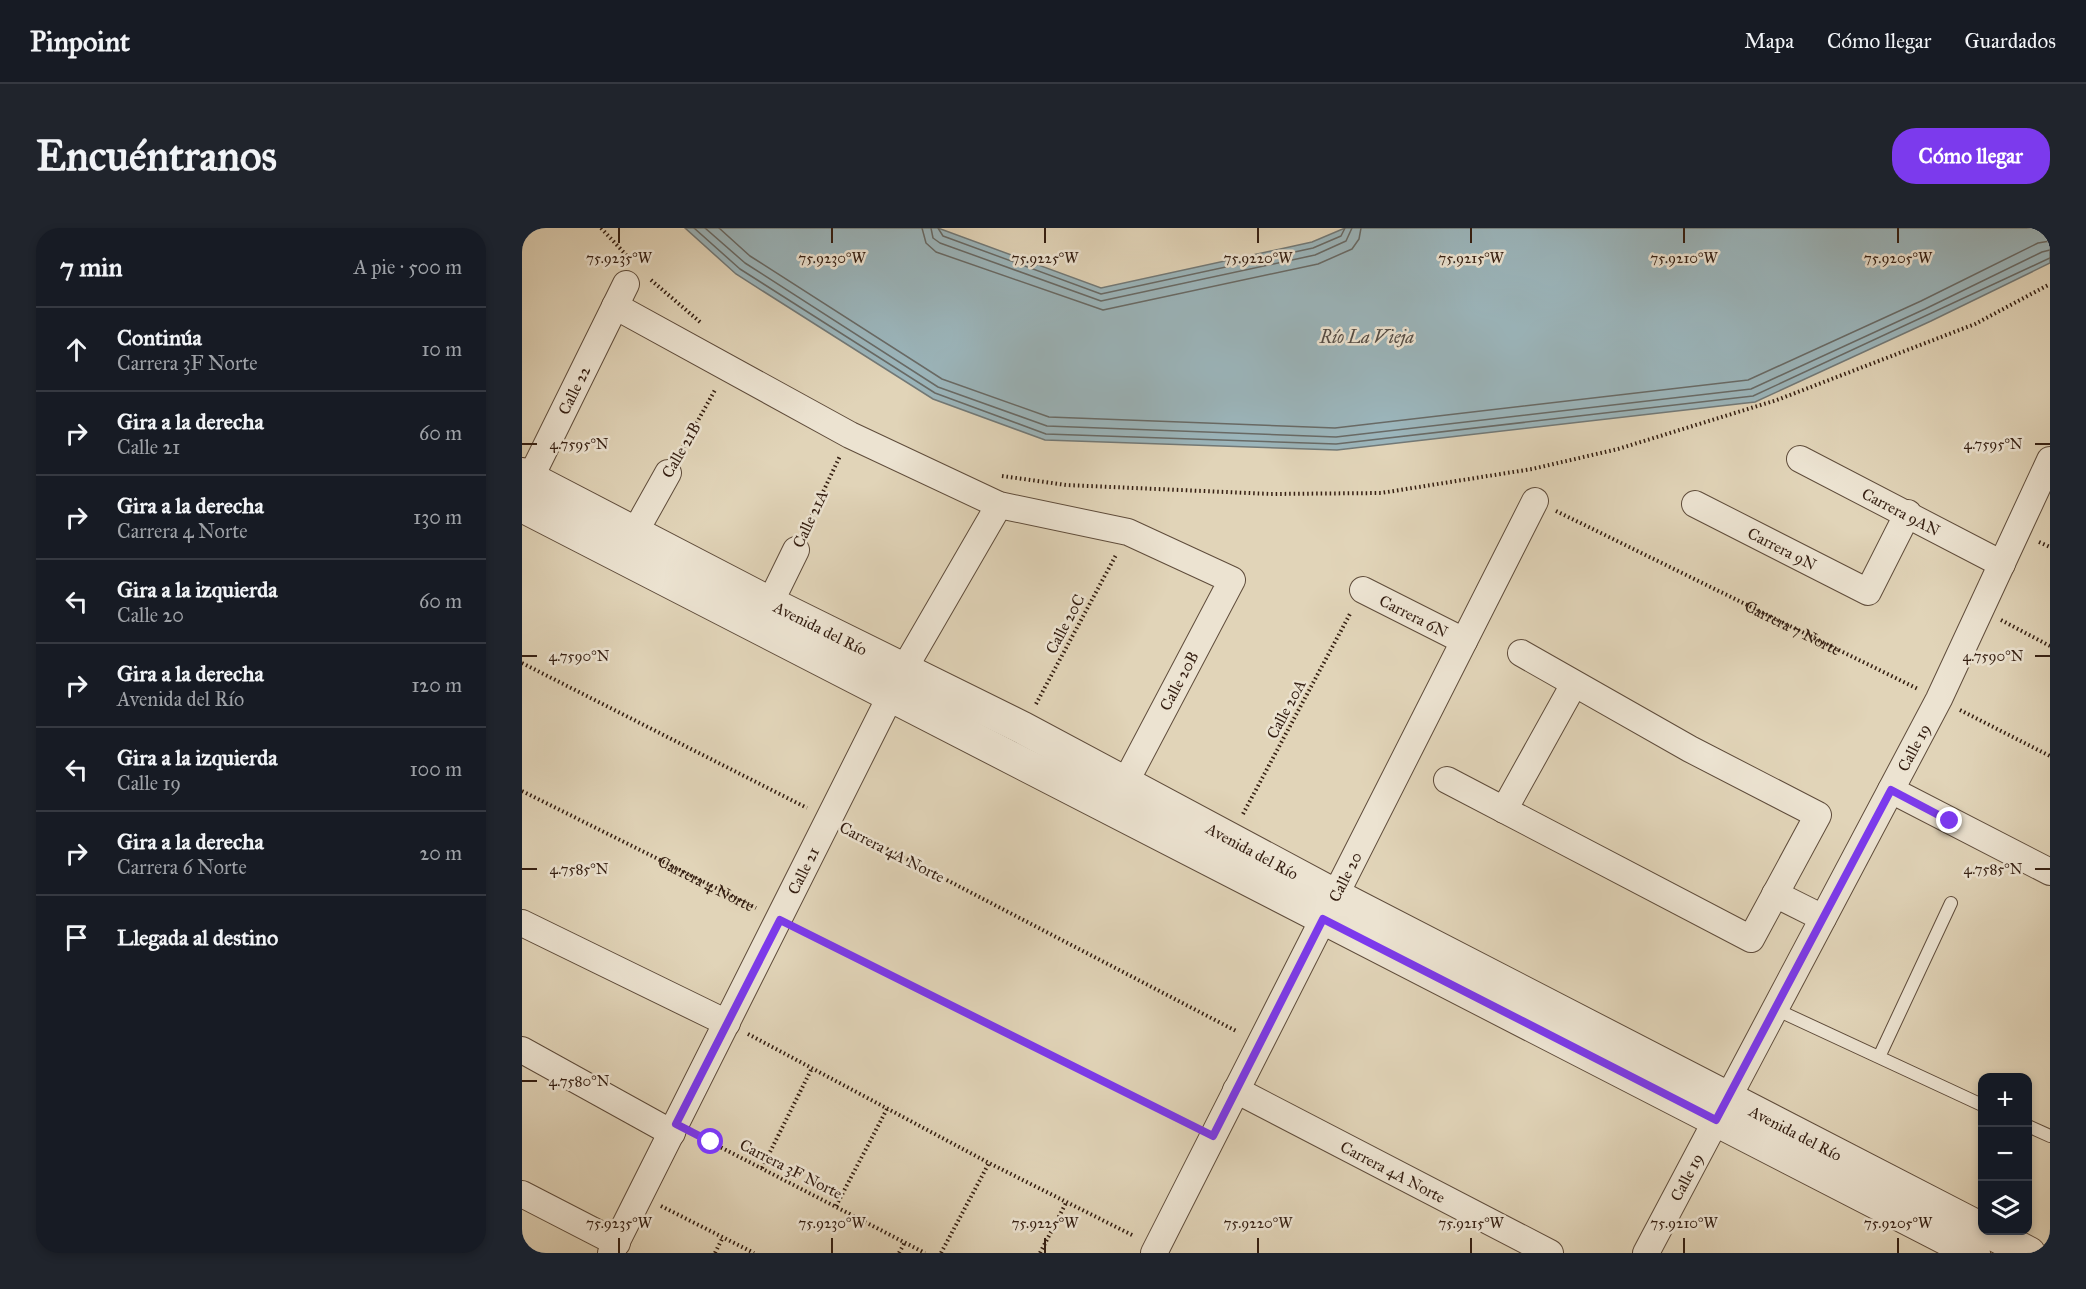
<!DOCTYPE html>
<html lang="es">
<meta charset="utf-8">
<style>
body{margin:0;font-family:"IM FELL Great Primer",serif;background:#20242c;color:#f1f3f6}
.controls{position:absolute;right:18px;bottom:18px;display:grid;overflow:hidden;border-radius:12px;box-shadow:0 3px 9px #0003}
.controls button{width:54px;height:54px;display:grid;place-items:center;padding:0;border:0;border-bottom:2px solid #363941;background:#171b24;color:#f1f3f6;font:30px sans-serif}
.stop{position:absolute;width:18px;height:18px;margin:-14px;border:4px solid #7c3aed;border-radius:50%;background:#fff}
.stop.end{background:#7c3aed;border-color:#fff;box-shadow:0 2px 6px #0008}
.list{margin:0;padding:0;list-style:none}
h2{display:flex;justify-content:space-between;align-items:center;height:78px;margin:0;padding:0 24px;font-size:26px}
h2 small{font-size:20px;font-weight:400;color:#9ea1a6}
.list li{display:grid;grid-template-columns:39px 1fr auto;gap:18px;align-items:center;box-sizing:border-box;height:84px;padding:0 24px;border-top:2px solid #363941}
.list b{display:block;font-size:22px;white-space:nowrap}
.list p{margin:0;font-size:20px;white-space:nowrap;color:#9ea1a6}
.list em{font-size:20px;font-style:normal;color:#9ea1a6}
.icon{flex:none;width:33px;height:33px;fill:none;stroke:currentColor;stroke-width:2;stroke-linecap:round;stroke-linejoin:round}
.map{position:relative;flex:none;width:1528px;height:1025px;overflow:hidden;border-radius:24px}
header{display:flex;align-items:center;gap:36px;box-sizing:border-box;height:84px;padding:0 30px;background:#171b24;border-bottom:2px solid #363941}
header strong{font-size:28px}
nav{display:flex;gap:33px;margin-inline-start:auto;font-size:21px}
.intro{display:flex;align-items:center;justify-content:space-between;box-sizing:border-box;height:144px;padding:0 36px}
h1{margin:0;font-size:42px}
.button{padding:15px 27px;border-radius:24px;background:#7c3aed;color:#fff;font-size:21px;font-weight:700}
main{display:flex;gap:36px;padding:0 36px}
aside{flex:1;background:#171b24;border-radius:24px;box-shadow:0 3px 9px #0003}
.map>svg:first-child{display:block}
.water{fill:#9bb5bb;stroke:#727977;stroke-width:1.5}
.lines{fill:none;stroke-linecap:round;stroke-linejoin:round}
.shore{stroke:#686a66;stroke-width:1.5}
.service-casing{stroke:#5f4c3b;stroke-width:14}
.minor-casing{stroke:#5f4c3b;stroke-width:28}
.tertiary-casing{stroke:#5f4c3b;stroke-width:34}
.path{stroke:#341e11;stroke-width:4;stroke-dasharray:1.5 3;stroke-linecap:butt}
.service{stroke:#ece3d1;stroke-width:12}
.minor{stroke:#ece3d1;stroke-width:26}
.tertiary{stroke:#ece3d1;stroke-width:32}
.route{stroke:#7c3aed;stroke-width:8}
.ticks{fill:none;stroke:#341e11;stroke-width:2}
.labels{text-anchor:middle;dominant-baseline:central;stroke-width:5;stroke-linejoin:round;paint-order:stroke}
.street-label{font-size:16px;fill:#341e11;stroke:#ece3d1}
.water-label{font-size:18px;font-style:italic;fill:#534b44;stroke:#ece3d1}
.ticks-label{font-size:15px;text-anchor:middle;fill:#341e11;stroke:#ece3d1;stroke-width:5;stroke-linejoin:round;paint-order:stroke}
</style>
<header>
<strong>Pinpoint</strong>
<nav><a>Mapa</a><a>Cómo llegar</a><a>Guardados</a></nav>
</header>
<div class="intro"><h1>Encuéntranos</h1><a class="button">Cómo llegar</a></div>
<main>
<aside>
<h2>7 min<small>A pie · 500 m</small></h2>
<ul class="list">
<li><svg class="icon" aria-label="ahead" viewBox="0 0 24 24"><path d="M12 20V5M6 11l6-6 6 6"/></svg><div><b>Continúa</b><p>Carrera 3F Norte</p></div><em>10 m</em></li>
<li><svg class="icon" aria-label="right" viewBox="0 0 24 24"><path d="M7 20v-9h11M14 6l5 5-5 5"/></svg><div><b>Gira a la derecha</b><p>Calle 21</p></div><em>60 m</em></li>
<li><svg class="icon" aria-label="right" viewBox="0 0 24 24"><path d="M7 20v-9h11M14 6l5 5-5 5"/></svg><div><b>Gira a la derecha</b><p>Carrera 4 Norte</p></div><em>130 m</em></li>
<li><svg class="icon" aria-label="left" viewBox="0 0 24 24"><path d="M17 20v-9H6M10 6l-5 5 5 5"/></svg><div><b>Gira a la izquierda</b><p>Calle 20</p></div><em>60 m</em></li>
<li><svg class="icon" aria-label="right" viewBox="0 0 24 24"><path d="M7 20v-9h11M14 6l5 5-5 5"/></svg><div><b>Gira a la derecha</b><p>Avenida del Río</p></div><em>120 m</em></li>
<li><svg class="icon" aria-label="left" viewBox="0 0 24 24"><path d="M17 20v-9H6M10 6l-5 5 5 5"/></svg><div><b>Gira a la izquierda</b><p>Calle 19</p></div><em>100 m</em></li>
<li><svg class="icon" aria-label="right" viewBox="0 0 24 24"><path d="M7 20v-9h11M14 6l5 5-5 5"/></svg><div><b>Gira a la derecha</b><p>Carrera 6 Norte</p></div><em>20 m</em></li>
<li><svg class="icon" aria-label="arrive" viewBox="0 0 24 24"><path d="M6 21V4h12l-3 4 3 4H6"/></svg><div><b>Llegada al destino</b></div></li>
</ul>
</aside>
<div class="map">
<svg width="1528" height="1025" viewBox="0 0 1528 1025">
<rect width="100%" height="100%" fill="#e1d4b8"/>
<filter id="stains"><feTurbulence type="fractalNoise" baseFrequency=".00333" numOctaves="4"/><feColorMatrix values="0 0 0 0 .2 0 0 0 0 .09 0 0 0 0 .02 0 0 0 .5 -.17"/></filter>
<radialGradient id="worn" r=".72"><stop offset=".6" stop-color="#630" stop-opacity="0"/><stop offset="1" stop-color="#630" stop-opacity=".3"/></radialGradient>
<path class="water" d="M163,0H416L579,60L790,14L823,0H1528V35L1409,93L1233,174L815,222L523,212L411,171L214,46Z"/>
<g class="lines">
<path class="shore" d="M172,0L218,41L413,165L524,206L814,216L1231,168L1528,30
M183,0L223,35L416,159L525,198L814,209L1229,161L1403,81L1520,24L1528,22
M197,0L228,28L420,151L527,189L813,200L1226,152L1399,73L1516,15L1528,13
M400,0L404,15L414,24L581,82L796,36L830,21L837,11L839,0
M409,0L411,10L418,15L579,73L793,27L824,13L830,0
M416,0L421,8L579,66L791,20L819,8L823,0"/>
<g class="service-casing">
<path id="service" d="M1253,781L1460,877
M1357,829L1429,675
M1506,898L1528,908"/>
</g>
<g class="minor-casing">
<g id="minor">
<path d="M93,78L328,207L477,277L606,304L710,352L603,555"/>
<path id="s3" d="M1278,231L1480,336"/>
<path id="s4" d="M0,267L104,56"/>
<path id="s5" d="M1173,276L1346,364L1386,285"/>
<path d="M113,304L146,245"/>
<path id="s6" d="M841,362L942,413"/>
<path d="M248,375L274,322"/>
<path d="M925,552L1229,711L1296,587L1168,521L999,425"/>
<path d="M1369,562L1528,644"/>
<path d="M982,582L1052,456"/>
<path d="M1253,666L1301,690"/>
<path d="M0,695L205,795"/>
<path d="M0,822L150,905"/>
<path id="s7" d="M714,862L1028,1025"/>
<path d="M0,966L95,1015"/>
<path id="s8" d="M89,1025L382,441L477,277"/>
<path id="s9" d="M632,1025L1013,273"/>
<path id="s10" d="M1124,1025L1417,471L1528,232"/>
</g>
</g>
<g class="tertiary-casing">
<g id="tertiary">
<path id="s11" d="M0,246L248,375L501,500L813,667L1460,1001"/>
<path d="M0,278L1452,1025"/>
<path d="M1463,1002L1507,1025"/>
</g>
</g>
<g class="path">
<path d="M79,0L107,30"/>
<path d="M129,52L178,94"/>
<path d="M159,223L193,162"/>
<path d="M480,248L544,257L749,266L859,265L1010,241L1096,221L1255,172L1453,96L1528,56"/>
<path id="s1" d="M1034,283L1396,461"/>
<path d="M284,300L318,228"/>
<path d="M1517,314L1528,319"/>
<path d="M1479,392L1528,418"/>
<path d="M0,435L285,580"/>
<path d="M514,476L594,327"/>
<path d="M1438,482L1528,528"/>
<path id="s2" d="M0,563L234,680"/>
<path d="M721,586L829,384"/>
<path d="M329,602L716,804"/>
<path d="M278,702L669,897"/>
<path d="M226,806L467,935L612,1008"/>
<path d="M175,907L403,1025"/>
<path d="M240,940L290,840"/>
<path d="M139,978L232,1025"/>
<path d="M314,978L366,879"/>
<path d="M193,1025L201,1009"/>
<path d="M377,1025L383,1014"/>
<path d="M419,1025L467,935"/>
<path d="M518,1025L544,975"/>
</g>
<use href="#service" class="service"/>
<use href="#minor" class="minor"/>
<use href="#tertiary" class="tertiary"/>
</g>
<g class="lines">
<path class="route" d="M189,914L154,896L258,692L691,908L801,691L1194,892L1369,562L1428,593"/>
</g>
<path class="ticks" d="M97,0V15M310,0V15M523,0V15M736,0V15M949,0V15M1162,0V15M1376,0V15M0,216H15M1513,216H1528M0,428H15M1513,428H1528M0,641H15M1513,641H1528M0,853H15M97,1010V1025M310,1010V1025M523,1010V1025M736,1010V1025M949,1010V1025M1162,1010V1025M1376,1010V1025"/>
<g class="labels">
<g class="street-label">
<text stroke="none"><textPath href="#s4" startOffset="117">Calle 22</textPath></text>
<text transform="translate(159 222) rotate(-60)">Calle 21B</text>
<text stroke="none"><textPath href="#s3" startOffset="114">Carrera 9AN</textPath></text>
<text transform="translate(288 291) rotate(-65)">Calle 21A</text>
<text stroke="none"><textPath href="#s5" startOffset="98">Carrera 9N</textPath></text>
<text stroke="none"><textPath href="#s6" startOffset="57">Carrera 6N</textPath></text>
<text transform="translate(543 396) rotate(-62)">Calle 20C</text>
<text stroke="none"><textPath href="#s1" startOffset="264">Carrera 7 Norte</textPath></text>
<text stroke="none"><textPath href="#s11" startOffset="336">Avenida del Río</textPath></text>
<text transform="translate(657 453) rotate(-62)">Calle 20B</text>
<text transform="translate(764 481) rotate(-62)">Calle 20A</text>
<text stroke="none"><textPath href="#s10" startOffset="572">Calle 19</textPath></text>
<text stroke="none"><textPath href="#s11" startOffset="822">Avenida del Río</textPath></text>
<text transform="translate(370 624) rotate(27)">Carrera 4A Norte</text>
<text stroke="none"><textPath href="#s8" startOffset="428">Calle 21</textPath></text>
<text stroke="none"><textPath href="#s9" startOffset="422">Calle 20</textPath></text>
<text stroke="none"><textPath href="#s2" startOffset="206">Carrera 4 Norte</textPath></text>
<text stroke="none"><textPath href="#s11" startOffset="1434">Avenida del Río</textPath></text>
<text transform="translate(269 941) rotate(27)">Carrera 3F Norte</text>
<text stroke="none"><textPath href="#s7" startOffset="177">Carrera 4A Norte</textPath></text>
<text stroke="none"><textPath href="#s10" startOffset="86">Calle 19</textPath></text>
</g>
<g class="water-label">
<text x="845" y="109">Río La Vieja</text>
</g>
</g>
<g class="ticks-label">
<text x="97" y="35">75.9235°W</text>
<text x="310" y="35">75.9230°W</text>
<text x="523" y="35">75.9225°W</text>
<text x="736" y="35">75.9220°W</text>
<text x="949" y="35">75.9215°W</text>
<text x="1162" y="35">75.9210°W</text>
<text x="1376" y="35">75.9205°W</text>
<text x="57" y="221">4.7595°N</text>
<text x="1471" y="221">4.7595°N</text>
<text x="57" y="433">4.7590°N</text>
<text x="1471" y="433">4.7590°N</text>
<text x="57" y="646">4.7585°N</text>
<text x="1471" y="646">4.7585°N</text>
<text x="57" y="858">4.7580°N</text>
<text x="97" y="1000">75.9235°W</text>
<text x="310" y="1000">75.9230°W</text>
<text x="523" y="1000">75.9225°W</text>
<text x="736" y="1000">75.9220°W</text>
<text x="949" y="1000">75.9215°W</text>
<text x="1162" y="1000">75.9210°W</text>
<text x="1376" y="1000">75.9205°W</text>
</g>
<rect width="100%" height="100%" filter="url(#stains)"/>
<rect width="100%" height="100%" fill="url(#worn)"/>
</svg>
<div class="controls">
<button>+</button>
<button>−</button>
<button><svg class="icon" aria-label="layers" viewBox="0 0 24 24"><path d="M12 4l9 5-9 5-9-5zM3 14l9 5 9-5"/></svg></button>
</div>
<div class="stop" style="left:189px;top:914px"></div>
<div class="stop end" style="left:1428px;top:593px"></div>
</div>
</main>
